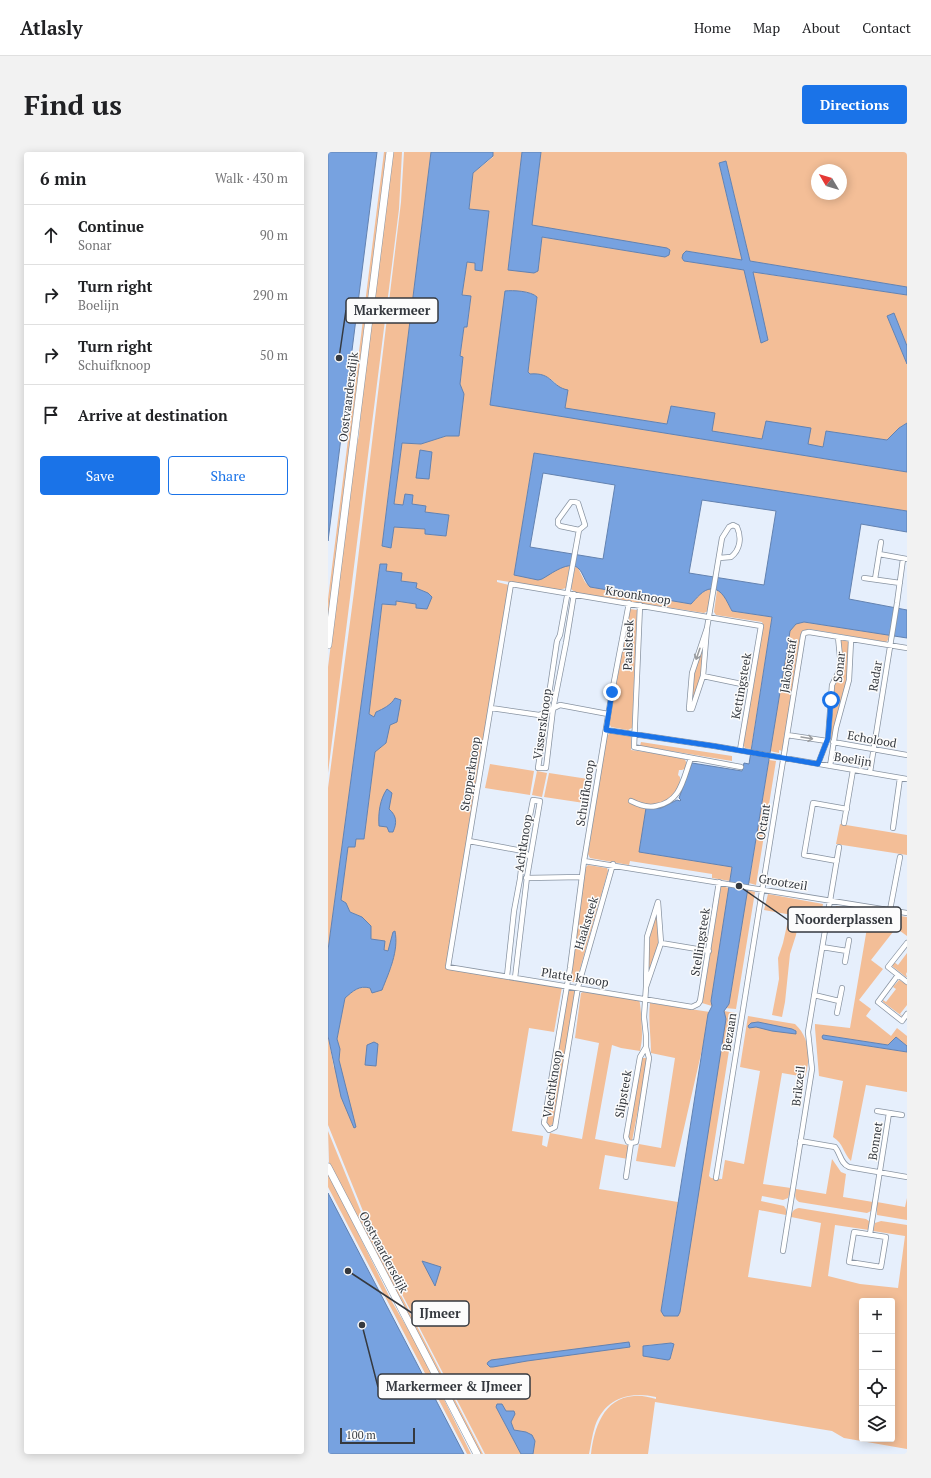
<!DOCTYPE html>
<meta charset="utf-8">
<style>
body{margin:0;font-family:"PT Serif",serif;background:#f2f2f2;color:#202124}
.controls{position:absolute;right:12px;bottom:12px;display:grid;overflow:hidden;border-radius:4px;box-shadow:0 2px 10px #0003}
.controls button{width:36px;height:36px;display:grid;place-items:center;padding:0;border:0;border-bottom:1px solid #e0e0e0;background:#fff;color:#202124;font:20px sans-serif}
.compass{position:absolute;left:483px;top:12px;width:36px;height:36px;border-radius:50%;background:#fff;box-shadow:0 2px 10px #0003;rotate:308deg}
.scale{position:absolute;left:12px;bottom:10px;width:75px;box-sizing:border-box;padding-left:4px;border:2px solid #35393f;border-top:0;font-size:11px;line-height:14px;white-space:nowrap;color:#35393f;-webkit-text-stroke:3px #fcfcfc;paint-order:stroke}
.stop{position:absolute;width:12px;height:12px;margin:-9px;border:3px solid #1a73e8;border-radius:50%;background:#fff}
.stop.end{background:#1a73e8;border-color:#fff;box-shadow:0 1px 4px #0008}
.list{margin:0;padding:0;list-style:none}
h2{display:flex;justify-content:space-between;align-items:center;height:52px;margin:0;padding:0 16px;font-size:17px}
h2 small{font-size:13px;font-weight:400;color:#757577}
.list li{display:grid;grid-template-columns:26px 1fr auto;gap:12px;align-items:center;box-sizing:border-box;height:60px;padding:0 16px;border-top:1px solid #e0e0e0}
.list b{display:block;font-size:15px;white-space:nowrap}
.list p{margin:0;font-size:13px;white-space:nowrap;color:#757577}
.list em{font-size:13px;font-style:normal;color:#757577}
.actions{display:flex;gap:8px;padding:12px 16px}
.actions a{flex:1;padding:9px 0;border:1px solid #1a73e8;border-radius:4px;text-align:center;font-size:14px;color:#1a73e8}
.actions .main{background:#1a73e8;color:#fff}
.icon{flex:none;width:22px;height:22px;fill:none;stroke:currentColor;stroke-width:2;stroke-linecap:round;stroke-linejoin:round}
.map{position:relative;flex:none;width:579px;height:1302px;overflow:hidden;border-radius:4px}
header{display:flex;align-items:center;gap:24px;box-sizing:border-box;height:56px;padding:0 20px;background:#fff;border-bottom:1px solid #e0e0e0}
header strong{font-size:19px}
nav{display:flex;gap:22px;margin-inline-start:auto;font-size:14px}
.intro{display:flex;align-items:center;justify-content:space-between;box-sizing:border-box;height:96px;padding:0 24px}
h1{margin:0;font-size:28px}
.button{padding:10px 18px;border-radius:4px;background:#1a73e8;color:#fff;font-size:14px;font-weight:700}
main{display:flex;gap:24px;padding:0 24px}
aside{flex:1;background:#fff;border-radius:4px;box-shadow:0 2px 10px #0003}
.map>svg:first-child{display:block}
.green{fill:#f3be97;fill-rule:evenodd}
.water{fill:#77a2e0;stroke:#6382b0;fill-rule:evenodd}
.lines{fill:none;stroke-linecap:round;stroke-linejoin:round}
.street-casing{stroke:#8994a2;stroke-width:6}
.secondary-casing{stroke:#8994a2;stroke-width:8}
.street{stroke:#fff;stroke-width:4.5}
.secondary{stroke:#fff;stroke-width:7}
.oneway{stroke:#9a9c9f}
.route{stroke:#1a73e8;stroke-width:5}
.labels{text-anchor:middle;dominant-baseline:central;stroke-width:3;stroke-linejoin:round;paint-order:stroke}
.street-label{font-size:12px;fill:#35393f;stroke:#fcfcfc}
.leader{fill:none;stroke:#35393f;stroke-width:1.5}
.callout-dot{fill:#35393f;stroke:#fcfcfc;stroke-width:1.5}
.callout{fill:#fcfcfc;stroke:#35393f;stroke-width:1.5}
.callout-label{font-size:13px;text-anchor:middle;font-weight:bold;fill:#35393f}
</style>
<header>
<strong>Atlasly</strong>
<nav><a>Home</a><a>Map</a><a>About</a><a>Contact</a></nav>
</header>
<div class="intro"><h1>Find us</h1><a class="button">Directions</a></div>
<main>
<aside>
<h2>6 min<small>Walk · 430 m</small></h2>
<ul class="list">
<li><svg class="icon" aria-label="ahead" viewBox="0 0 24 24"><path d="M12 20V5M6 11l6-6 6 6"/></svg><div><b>Continue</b><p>Sonar</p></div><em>90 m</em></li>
<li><svg class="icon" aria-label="right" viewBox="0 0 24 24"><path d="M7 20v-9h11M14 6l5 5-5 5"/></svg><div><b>Turn right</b><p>Boelijn</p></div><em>290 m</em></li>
<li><svg class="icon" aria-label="right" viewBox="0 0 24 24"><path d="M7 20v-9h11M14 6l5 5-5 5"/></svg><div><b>Turn right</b><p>Schuifknoop</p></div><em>50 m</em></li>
<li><svg class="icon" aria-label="arrive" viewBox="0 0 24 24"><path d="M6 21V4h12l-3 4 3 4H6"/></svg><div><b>Arrive at destination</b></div></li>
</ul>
<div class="actions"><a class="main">Save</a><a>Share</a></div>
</aside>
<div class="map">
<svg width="579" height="1302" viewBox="0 0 579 1302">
<rect width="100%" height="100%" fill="#e6effc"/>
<path class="green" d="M56,0H60L0,477V447Z
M65,0H74L71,57L0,621V515L27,302L31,283L33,255Z
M76,0H103L54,394L63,396L66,375L98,377L97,382L118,384L121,363L97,360L84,352L85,343L75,353L66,352L74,291L93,292L118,284H130L136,242L132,232L135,205L132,204L136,175H139L143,145L134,143L139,110L147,111L161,60L141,57L145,21L165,5V0H194L180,117L210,119L214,85L337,105L341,97L203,73L213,0H579V135L422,109L398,9L391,11L414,108L359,99L355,102V107L356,109L416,118L440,188L424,120L579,143V194L566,162L559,164L579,212V271L571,276L559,288L498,279L495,295L479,293L482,276L435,287L383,279L387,261L343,254L340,272L236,256C235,250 235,242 232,237C226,226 214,221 202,222L200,220L209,145L204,142L178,139L162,253L579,320V359L206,301L186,423L242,413L238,436L231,438L169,428V430L181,433L119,816L234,835L226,880L201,876L184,979L215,984L214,993L219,995L222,981L254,987L271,891L247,886L253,841L255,840L311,848C313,851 314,878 314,883C314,888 313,894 312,899L293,896L284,893L267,987L303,994L300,1007L277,1003L271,1037L350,1050L333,1159L352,1160L396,859L407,861L381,1024L383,1026L394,1027L397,1008L416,1012L432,919L412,915L420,864L467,872C482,886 483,906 477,925L454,921L435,1032L463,1036L460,1046L455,1048L434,1044L433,1049L456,1054L458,1057V1063L431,1058L420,1125L483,1135L493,1071L463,1065C464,1060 465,1057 471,1056L538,1067L541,1069V1078L507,1073L500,1124L532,1132L570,1136L577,1084L545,1079L547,1071L553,1069L579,1073V1297L516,1286L504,1279L327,1250L320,1302H263C266,1277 275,1246 306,1244C313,1243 320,1245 328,1247V1245C302,1239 277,1246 267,1274C264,1283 263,1293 261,1302H205L207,1289L198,1280L186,1279L178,1259L169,1252L168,1255L193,1302H157L50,1096L0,973V884L6,916L11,908L12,897L9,887L17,846C25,839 31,833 43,836L64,814L60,799C45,797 39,777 34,765L22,760L18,751L13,748L20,695L28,691V687L36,686L47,600L58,591L64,551C58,554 54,558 48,560L46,566L41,562L54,452L67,453L68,449L89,452L100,441L88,436V431L73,429L58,419V412H52L0,798V636L26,440L73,50ZM489,18H513V42H489ZM534,1149H564V1287H534ZM343,1191L346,1192L342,1207L320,1193Z
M247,415L250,416L257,430L262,435L363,452C368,447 375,437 383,437L380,459L376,461L248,441L243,437Z
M389,438L394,440L404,459L444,465L423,597L417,596L415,592L435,472L434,470L388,463L386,460Z
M302,457L309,458L304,576L300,578L283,575L281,571Z
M476,470L561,483L560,488L558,490L481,477L476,479L474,482L454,599L451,598V601L442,599L462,479L468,472Z
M513,488L522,490L519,528L505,587L501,586L506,535C508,529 512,525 514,520C517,511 513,498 512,489Z
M376,489L374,521L362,555L365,521Z
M282,581L301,584L303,585V598L354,605C358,608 359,610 358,616L354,618H351L350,623L352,625C353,636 343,650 332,652C328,653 323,653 319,653L311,700L404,715L402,729L384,726V722L302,709L301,713L262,706L260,702L278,585Z
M313,590L404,604V609L312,594Z
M441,608L448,609L428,733L421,731Z
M162,612L206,619L202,643L157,636Z
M209,619L219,621L214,645L204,643Z
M221,621L260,627L256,651L216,645Z
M512,672L579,683V703L508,692Z
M260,713L279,716L280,719L248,831L242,829L257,716Z
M393,734L401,736L383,849L384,854L374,851Z
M419,738L427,740L408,857L397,856L401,852Z
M440,742L495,752L492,768L436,758Z
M508,754L579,765V784L568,776L543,808L555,817L531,848L543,857L538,864L563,884L569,876L579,884V894L568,885L560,893L495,883V887L579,900V940L538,933L523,1009C515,1001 516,992 505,985L515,929L491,924L487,876V872L522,876L539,776L504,770Z
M329,757L331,792L320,826L321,786Z
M461,764L471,766L468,783L462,802L457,850L454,865L444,863L451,827L450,806L455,791Z
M579,801V820L578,822L579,825H578L564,814L566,810L570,813Z
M571,828L579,832V853L572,862L575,864H574L555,850V848L558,850L568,837L565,835Z
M242,837L246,838L247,840L225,972L222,974L219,973L218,971L240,839Z
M322,851L382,860L380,862L376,889L347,1015L308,1009L311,992L333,996L347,906L323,901C323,884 320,867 322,851Z
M314,906H318V916L304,989L302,988L300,985L311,912Z
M0,979L44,1087L155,1302H152L1,1011Z
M504,1007L513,1020L518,1022L515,1045L545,1050L543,1059L539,1061L471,1050C466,1047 467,1042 468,1037L498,1042Z
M0,1020L63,1148L88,1191L143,1302H139L0,1035Z
M579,1046V1068L549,1063V1050L577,1055Z"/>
<path class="water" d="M0,0H49L0,389Z
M103,0H165V4L145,21L141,57L161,59L154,119L147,118V111L139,110L134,143L143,144L139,175H136L132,204L135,205L132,232L136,242L131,284H118L93,292L74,291L66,352L75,353L77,342L85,343L84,352L98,354L97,360L121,363L118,384L97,382V377L66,375L63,396L54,394Z
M194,0H213L204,73L339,96L342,98L341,103L337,105L214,85L210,119L206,121L180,118Z
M398,9L422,109L579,135V143L425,120L440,188L433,191L416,118L356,109L354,106L355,102L358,99L414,108L391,11Z
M177,139C185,138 203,139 209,145L200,220L202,222C225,220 223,235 240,238L237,256L339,272L343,254L387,261L384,279L434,287L438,269L483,276L480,292L495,295L498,279L559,288L571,276L579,271V320L162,253Z
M566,161L579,194V212L559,164Z
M92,298L104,300L101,327L88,326Z
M206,301L579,359V380L533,372L521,447L579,458V486L476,470L468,472L462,479L401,852L396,859L398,867L352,1160L350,1164H336L333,1159L380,862L384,854L383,849L404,715L311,700L318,656H333L349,648L352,649L353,648L351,646L364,611L414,619L416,611L421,612L444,465L404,459C398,448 395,438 383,436V437C375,437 368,447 363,452L262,435C257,430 255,421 251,417C242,407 223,422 214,427L210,428L186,423ZM215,321L287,333L275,407L202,395ZM374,348L448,359L436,433L361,421Z
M52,412H59L58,419L74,421L73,429L89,431L88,436L100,441L104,445L99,457L88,456V452L68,449V453L54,452L41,562L46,565L48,560C55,557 63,553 67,546L73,548L69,570L62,573L58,591L47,600L36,687H28L27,695H20L13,748L18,751L22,760L34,765L43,774V787L57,789L56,798L60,799L65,780L67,779C71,799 61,820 54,838L44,841L42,836C31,833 25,839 17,846L9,887L12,897L11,908L28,975L26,976L13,945L0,884V798Z
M59,637L64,641L61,657C69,664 69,671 65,680H61L59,675L51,674C50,661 52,647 59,637Z
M430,870L464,877L468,879V882L444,879L428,875L421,876L420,874L423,871Z
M495,883L560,893L568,885L579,894V900L495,887L494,885Z
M46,890L50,892L48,914L37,913L39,893Z
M0,1041L136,1302H0Z
M94,1109L113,1115L107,1134Z
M301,1190L302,1195L199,1209L165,1215H162L159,1212L160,1210L163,1208Z
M343,1191L346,1192L342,1207L340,1208L315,1204V1194Z
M169,1252H174L178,1259H186L187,1262L183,1270L186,1278L198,1280L204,1283L207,1289L205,1302H193L168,1255Z"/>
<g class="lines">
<g class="street-casing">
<path id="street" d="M551,402L579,407
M536,426L572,431
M547,427L553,390
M246,442L238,491L225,557L218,616H210L229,489L232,483L251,378L257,373L250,351L247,350H243L230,368V372L232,374L251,378
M312,453L306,595L413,615
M379,476L375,524L364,557H361L364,521L379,476L394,386L401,375L405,373L409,375C414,386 412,398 403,405L391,406
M375,524L423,534
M163,556L211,563L218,560L232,553L280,562
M278,578L386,594L579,627
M459,583L499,589
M505,590L579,603
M490,612L500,586L504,533L513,515L510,485
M502,614L508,576L521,528L523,488
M542,620L569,451L575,407
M303,649C311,653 320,656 328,654C353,650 355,627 363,606
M516,671L525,618
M565,676L572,626
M141,689L195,699L202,705
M256,709L579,761
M509,709L476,703L485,651L519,657
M285,712L250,835L227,975L221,978L216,971L242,816L256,709L284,540L301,451
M198,726L254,725
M391,730L372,849L370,852L364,855L120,815L183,432L433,474L412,598
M330,750L333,791L318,835L319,785Z
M562,758L572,705
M333,791L381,799
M579,791L560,815L579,830
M494,795L519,799L517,810
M519,799L521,788
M570,823L550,850L574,869L579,862
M179,824L186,759L192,727L195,699L205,648L212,649L199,725L187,826
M486,843L511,849
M509,861L514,836
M549,959L574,963
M472,989L507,995C513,1002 512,1011 521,1015L579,1025
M303,991L300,990L298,985L312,905L318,895
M298,1025L303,991L308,990L321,906L318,895V884L316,865L318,835
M388,1026L475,484L476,481L481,480L579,496
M526,1080L558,1085L553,1115L521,1110Z
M542,1082L561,961
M455,1099L484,917L480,880L511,695"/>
</g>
<g class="secondary-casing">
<path id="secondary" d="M0,493L62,0
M0,1015L149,1302"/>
</g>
<use href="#street" class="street"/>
<use href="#secondary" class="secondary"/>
</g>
<defs><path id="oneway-shaft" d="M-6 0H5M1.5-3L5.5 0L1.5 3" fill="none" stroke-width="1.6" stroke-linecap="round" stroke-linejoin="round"/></defs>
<g class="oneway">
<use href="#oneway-shaft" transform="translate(370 502) rotate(109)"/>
<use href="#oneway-shaft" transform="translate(479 586) rotate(9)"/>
</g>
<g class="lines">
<path class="route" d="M284,540L278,578L386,594L490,612L500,586L503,548"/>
</g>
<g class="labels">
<g class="street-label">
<text transform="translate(20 245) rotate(-83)">Oostvaardersdijk</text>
<text transform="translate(310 443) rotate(9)">Kroonknoop</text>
<text transform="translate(300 493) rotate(-88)">Paalsteek</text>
<text transform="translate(460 514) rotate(-81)">Jakobsstaf</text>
<text transform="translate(511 515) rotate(-84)">Sonar</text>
<text transform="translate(547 524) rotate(-81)">Radar</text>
<text transform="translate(413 534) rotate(-80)">Kettingsteek</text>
<text transform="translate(214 572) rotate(-82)">Vissersknoop</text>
<text transform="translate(544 587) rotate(10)">Echolood</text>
<text transform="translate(525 607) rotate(9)">Boelijn</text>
<text transform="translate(142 622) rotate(-81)">Stopperknoop</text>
<text transform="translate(257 641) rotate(-81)">Schuifknoop</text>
<text transform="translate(435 670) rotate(-81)">Octant</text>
<text transform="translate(195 691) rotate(-81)">Achtknoop</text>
<text transform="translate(455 730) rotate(9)">Grootzeil</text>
<text transform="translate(258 771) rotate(-73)">Haaksteek</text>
<text transform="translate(372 790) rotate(-81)">Stellingsteek</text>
<text transform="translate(247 825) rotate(9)">Platte knoop</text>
<text transform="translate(401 880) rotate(-81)">Bezaan</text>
<text transform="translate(224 932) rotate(-81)">Vlechtknoop</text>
<text transform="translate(470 934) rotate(-83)">Brikzeil</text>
<text transform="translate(295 942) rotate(-80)">Slipsteek</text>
<text transform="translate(547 989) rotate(-81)">Bonnet</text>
<text transform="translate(56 1100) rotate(62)">Oostvaardersdijk</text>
</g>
</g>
<path class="leader" d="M11 206L18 158M411 734L460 768M20 1119L84 1161M34 1173L50 1235"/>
<g class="callout-dot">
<circle cx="11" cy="206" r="4"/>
<circle cx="411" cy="734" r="4"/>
<circle cx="20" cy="1119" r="4"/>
<circle cx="34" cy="1173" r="4"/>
</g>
<g class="callout">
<rect x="18" y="146" width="92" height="25" rx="4"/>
<rect x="460" y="755" width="113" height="25" rx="4"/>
<rect x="84" y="1149" width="57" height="25" rx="4"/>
<rect x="50" y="1222" width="152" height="25" rx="4"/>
</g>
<g class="callout-label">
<text x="64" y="163">Markermeer</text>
<text x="516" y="772">Noorderplassen</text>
<text x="112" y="1166">IJmeer</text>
<text x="126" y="1239">Markermeer &amp; IJmeer</text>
</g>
</svg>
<div class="controls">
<button>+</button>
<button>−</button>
<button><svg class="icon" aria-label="locate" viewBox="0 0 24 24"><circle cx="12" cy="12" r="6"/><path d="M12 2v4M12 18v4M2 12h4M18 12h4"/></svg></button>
<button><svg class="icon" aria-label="layers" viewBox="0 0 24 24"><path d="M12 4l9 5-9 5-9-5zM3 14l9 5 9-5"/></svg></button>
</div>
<svg class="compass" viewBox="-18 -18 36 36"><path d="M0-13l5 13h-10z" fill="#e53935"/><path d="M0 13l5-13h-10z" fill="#757577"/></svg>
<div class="scale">100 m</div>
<div class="stop" style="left:503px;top:548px"></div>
<div class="stop end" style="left:284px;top:540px"></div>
</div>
</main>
